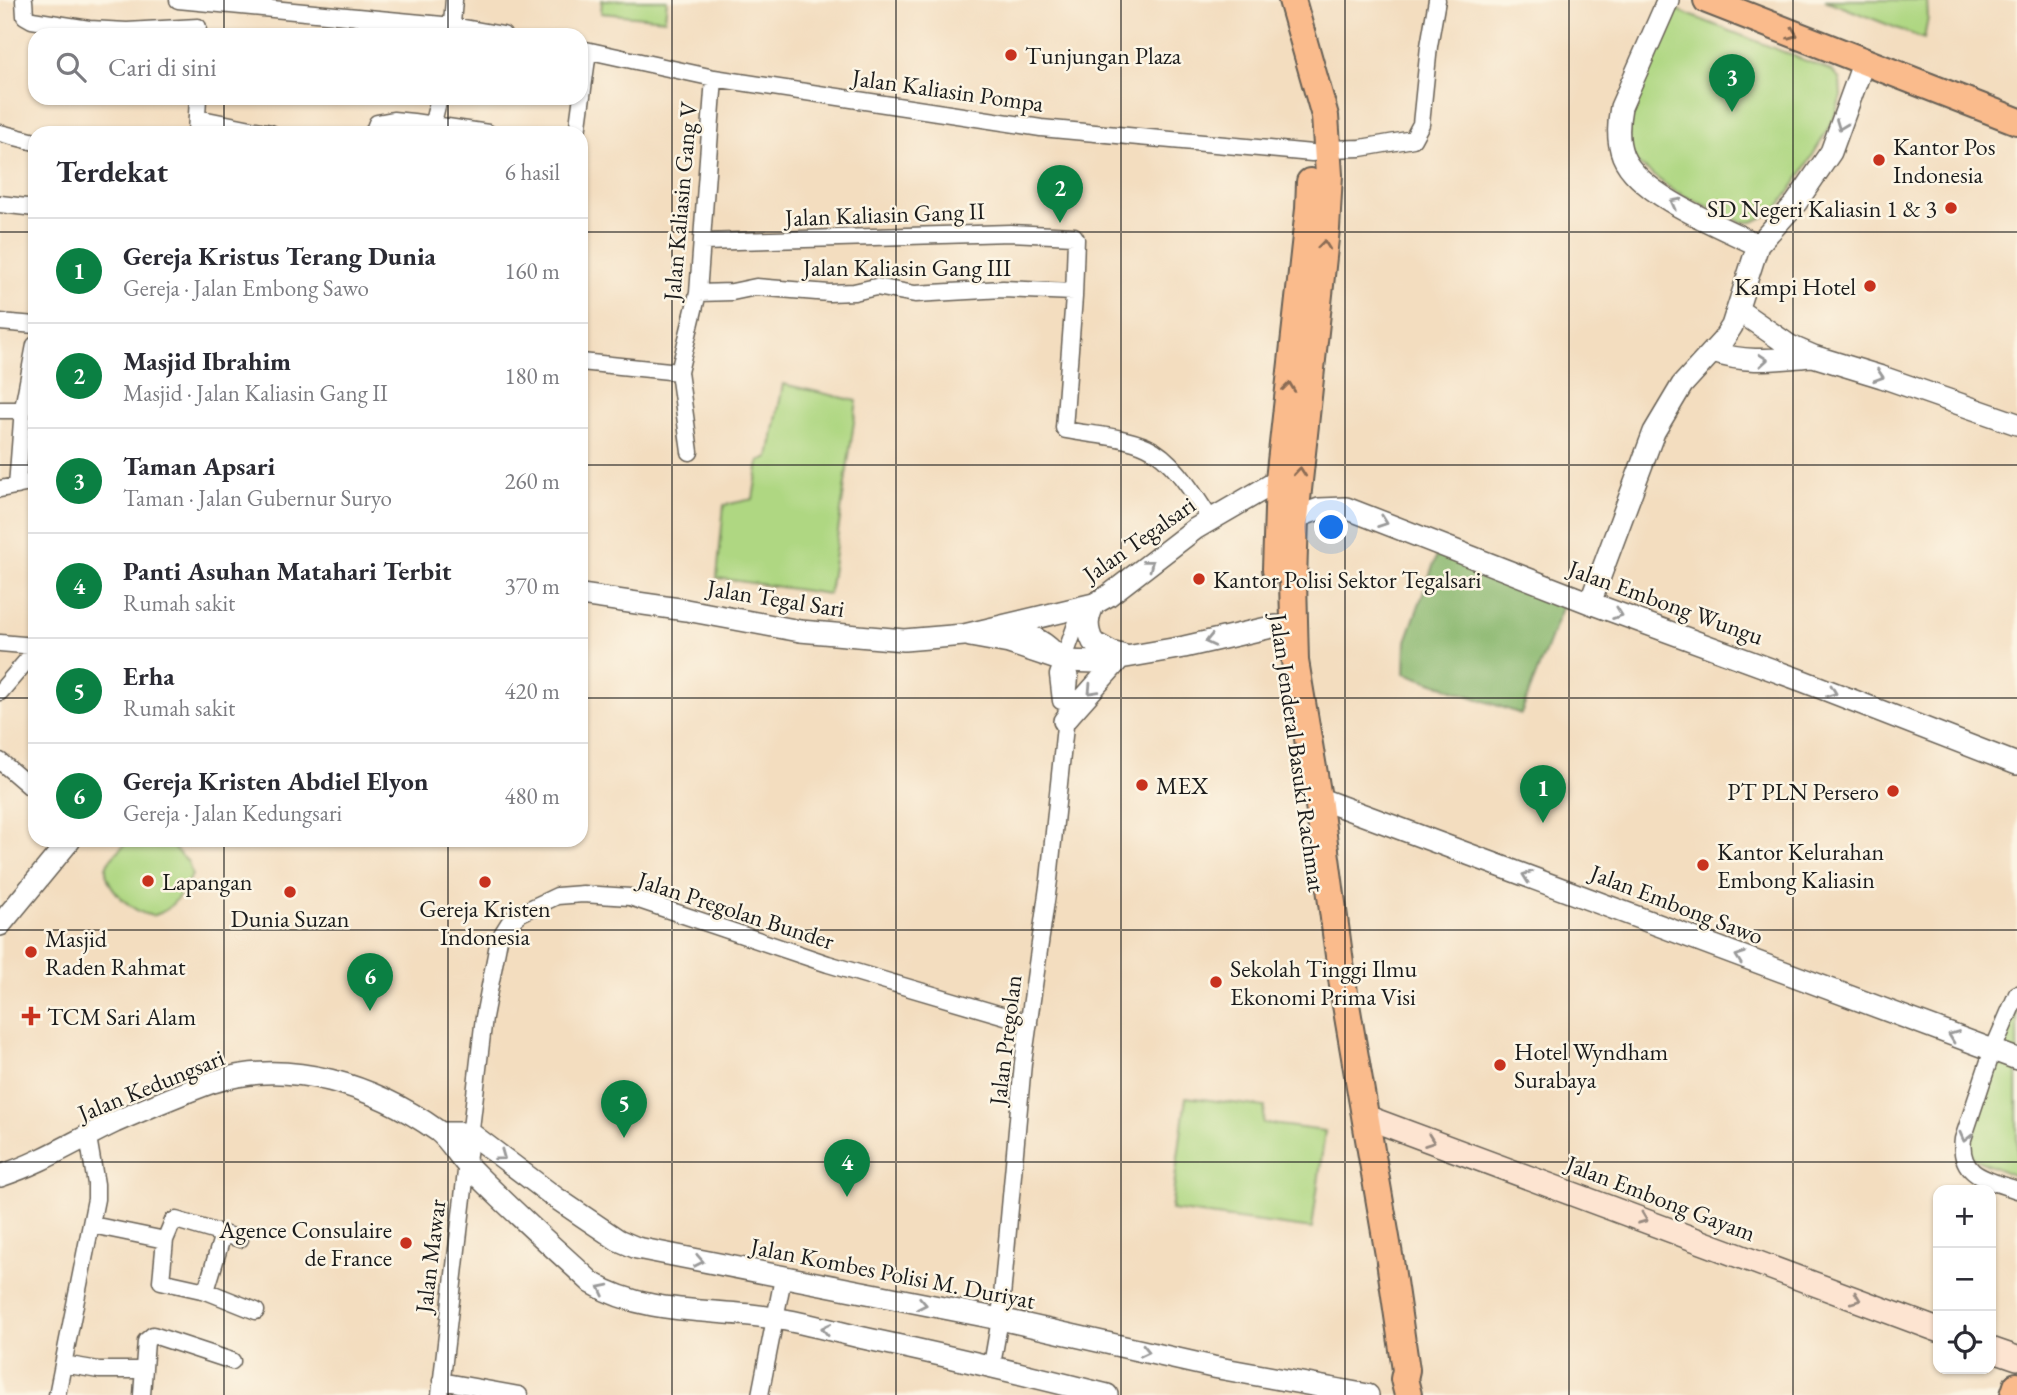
<!DOCTYPE html>
<html lang="id">
<meta charset="utf-8">
<style>
body{margin:0;font-family:"EB Garamond",serif;background:#f2f2f3;color:#2b2b33}
.controls{position:absolute;right:21px;bottom:21px;display:grid;overflow:hidden;border-radius:14px;box-shadow:0 2px 5px #0004}
.controls button{width:63px;height:63px;display:grid;place-items:center;padding:0;border:0;border-bottom:2px solid #e1e1e2;background:#fff;color:#2b2b33;font:35px sans-serif}
.you{position:absolute;left:1332px;top:528px;width:24px;height:24px;margin:-18px;border:5px solid #fff;border-radius:50%;background:#1a73e8;box-shadow:0 0 0 10px #1a73e833}
.badge{display:grid;place-items:center;width:46px;height:46px;border-radius:50%;background:#0b8043;color:#fff;font-size:23px;font-weight:700}
.pin{position:absolute;translate:-50% -58px;filter:drop-shadow(0 2px 4px #0008)}
.pin::after{content:'';position:absolute;top:37px;width:24px;height:21px;background:inherit;clip-path:polygon(0 0,100% 0,50% 100%)}
.list{margin:0;padding:0;list-style:none}
h2{display:flex;justify-content:space-between;align-items:center;height:91px;margin:0;padding:0 28px;font-size:30px}
h2 small{font-size:23px;font-weight:400;color:#7c7c81}
.list li{display:grid;grid-template-columns:46px 1fr auto;gap:21px;align-items:center;box-sizing:border-box;height:105px;padding:0 28px;border-top:2px solid #e1e1e2}
.list b{display:block;font-size:26px;white-space:nowrap}
.list p{margin:0;font-size:23px;white-space:nowrap;color:#7c7c81}
.list em{font-size:23px;font-style:normal;color:#7c7c81}
.icon{flex:none;width:38px;height:38px;fill:none;stroke:currentColor;stroke-width:2;stroke-linecap:round;stroke-linejoin:round}
.map{position:relative;flex:none;width:2017px;height:1395px;overflow:hidden}
.search{position:absolute;background:#fff;box-shadow:0 2px 5px #0004;left:28px;top:28px;width:560px;height:77px;display:flex;align-items:center;gap:18px;box-sizing:border-box;padding:0 24px;border-radius:21px;color:#7c7c81;font-size:26px}
.panel{position:absolute;background:#fff;box-shadow:0 2px 5px #0004;left:28px;top:126px;width:560px;height:721px;border-radius:21px}
.map>svg:first-child{display:block}
.green{fill:#afd782;stroke:#667a4f;stroke-width:2}
.forest{fill:#8bb870;stroke:#546a46;stroke-width:2}
.lines{fill:none;stroke-linecap:round;stroke-linejoin:round}
.minor-casing{stroke:#676055;stroke-width:19}
.tertiary-casing{stroke:#676055;stroke-width:24}
.secondary-casing{stroke:#676055;stroke-width:26}
.primary-casing{stroke:#676055;stroke-width:30}
.minor{stroke:#fff;stroke-width:16}
.tertiary{stroke:#fff;stroke-width:21}
.secondary{stroke:#fde4d1;stroke-width:23}
.primary{stroke:#fabb8c;stroke-width:26}
.oneway{stroke:#8b6c54}
.oneway2{stroke:#999}
.oneway3{stroke:#988a80}
.grid{fill:none;stroke:#1c1c1c;stroke-width:2;stroke-opacity:0.55}
.poi-dot{fill:#c8321e;stroke:#fcf5e5;stroke-width:2.5}
.labels{text-anchor:middle;dominant-baseline:central;stroke-width:5;stroke-linejoin:round;paint-order:stroke}
.poi-label{font-size:24px;fill:#1c1c1c;stroke:#fcf5e5;text-anchor:start}
.street-label{font-size:24px;fill:#1c1c1c;stroke:#fcf5e5}
</style>
<div class="map">
<svg width="2017" height="1395" viewBox="0 0 2017 1395">
<rect width="100%" height="100%" fill="#fcf5e5"/>
<filter id="ink" filterUnits="userSpaceOnUse"><feTurbulence type="fractalNoise" baseFrequency=".0143" numOctaves="2"/><feDisplacementMap in="SourceGraphic" scale="14" xChannelSelector="R" yChannelSelector="G"/><feConvolveMatrix kernelMatrix="1 2 1 2 8 2 1 2 1" color-interpolation-filters="sRGB"/></filter>
<filter id="wash" filterUnits="userSpaceOnUse"><feTurbulence type="fractalNoise" baseFrequency=".00686" numOctaves="4" result="noise"/><feDisplacementMap in="SourceGraphic" scale="28" xChannelSelector="R" yChannelSelector="G"/><feGaussianBlur stdDeviation="1.57" result="paint"/><feColorMatrix in="noise" values="0 0 0 0 0 0 0 0 0 0 0 0 0 0 0 0 0 1.4 0 .05"/><feComposite in="paint" operator="in"/></filter>
<g filter="url(#wash)">
<rect width="100%" height="100%" fill="#f3ddbf"/>
<path class="green" d="M602,0H667L665,19L601,13Z
M1825,0H1927L1928,18L1924,39Z
M1672,8L1832,71L1840,80L1841,97L1833,121L1801,175L1776,211L1753,222H1741L1674,191L1637,163L1628,145L1629,102Z
M783,384L857,401L829,594L717,578L724,505L753,499L759,461L769,457Z
M129,840H165L188,862L192,875C183,890 173,910 155,915C138,919 99,883 107,865C110,856 123,847 129,840Z
M2017,1005V1177L1972,1158L1968,1136Z
M1186,1097L1265,1107L1263,1123L1325,1131L1312,1229L1171,1210Z"/>
<path class="forest" d="M1438,552L1565,600L1521,714L1405,673L1406,641Z"/>
</g>
<g filter="url(#ink)">
<g class="lines">
<g class="minor-casing">
<path id="minor" d="M24,0L25,16L32,20L89,29L127,31L198,27
M178,0L453,26L503,35
M451,35L454,0
M581,49L714,78L1041,128L1312,153
M197,118L271,133
M432,126L439,98
M0,133L35,142
M196,133L198,98
M373,133L377,123L393,120L413,122L488,133
M577,133L588,51
M1328,149L1361,148L1413,139L1421,124L1429,46L1437,0
M0,204L35,208
M703,242L1010,233L1074,236L1076,239L1074,297L1064,428L1066,430C1092,435 1123,436 1147,447C1174,459 1195,496 1211,520
M698,293L732,292L756,287L829,293L854,292L876,287L915,294L1003,289L1074,292
M0,322L35,325
M581,362L679,372
M0,410H21L23,408L35,345
M690,452L679,372L698,293L714,78
M17,486L23,408
M0,489L35,482
M0,643L35,646
M0,692L35,651
M1061,701L1058,675L1082,608
M0,761L35,791
M2017,994L1992,1052L1963,1139C1958,1177 1989,1180 2017,1190
M92,1225L165,1240L173,1221L176,1220L240,1239
M165,1240L161,1281L206,1291L256,1311
M206,1291L223,1234
M63,1364L99,1370H144
M992,1365L1000,1319L1023,1063L1049,880L1070,678C1063,648 1034,628 1004,629
M441,1381L519,1395
M57,1395L96,1199V1184L88,1137
M142,1395L146,1341L153,1335L232,1361
M440,1395L484,1017L499,939L509,923L521,913L557,896L583,894L630,897L828,964L1029,1023
M760,1395L783,1278"/>
</g>
<g class="tertiary-casing">
<path id="tertiary" d="M1668,0L1621,107C1618,123 1617,141 1623,156C1639,195 1721,227 1758,245
M1738,310L1790,346L1813,356L1882,377L2017,424
M1713,352C1748,364 1775,359 1811,356
M1295,518L1319,509L1346,508L1590,603L1803,681L2017,764
M581,595L686,610L800,631L904,640L964,635L1094,604L1108,596L1195,529L1279,480
M1590,603L1654,432L1682,385L1723,340L1732,326L1758,245L1796,203L1831,152L1864,61
M1094,604C1087,618 1086,628 1093,642L1111,652L1125,656
M970,636L1009,643L1063,661L1097,662L1184,647L1276,626
M1064,721L1120,658
M1318,798L2017,1059
M0,925L70,840
M441,1133H470L556,1198L618,1240L637,1248L1000,1319L1213,1367L1368,1395
M0,1176C43,1162 75,1141 115,1122C147,1108 180,1094 213,1082C289,1057 375,1086 438,1131C450,1140 458,1156 469,1167C508,1207 551,1245 592,1283C646,1316 715,1308 774,1318C806,1323 837,1332 868,1339C948,1356 1028,1375 1107,1395"/>
</g>
<g class="secondary-casing">
<path id="secondary" d="M1366,1117L1938,1330
M1991,1349L2017,1358"/>
</g>
<g class="primary-casing">
<path id="primary" d="M1292,0L1325,116L1329,175L1326,229L1295,518L1293,580L1295,661L1318,798L1344,993L1390,1261L1406,1370L1404,1379L1408,1395
M1707,0L2017,121
M1276,569L1279,480L1309,209L1310,182
M2014,1395L2017,1386"/>
</g>
<use href="#minor" class="minor"/>
<use href="#tertiary" class="tertiary"/>
<use href="#secondary" class="secondary"/>
<use href="#primary" class="primary"/>
</g>
<defs><path id="oneway-chevron" d="M-2-3.5L2.5 0L-2 3.5" fill="none" stroke-width="1.6" stroke-linecap="round" stroke-linejoin="round" transform="scale(1.75)"/></defs>
<g class="oneway">
<use href="#oneway-chevron" transform="translate(1793 34) rotate(21)"/>
<use href="#oneway-chevron" transform="translate(1324 245) rotate(-84)"/>
<use href="#oneway-chevron" transform="translate(1289 387) rotate(-83)"/>
<use href="#oneway-chevron" transform="translate(1300 472) rotate(-84)"/>
</g>
<g class="oneway2">
<use href="#oneway-chevron" transform="translate(1841 125) rotate(111)"/>
<use href="#oneway-chevron" transform="translate(1675 203) rotate(-152)"/>
<use href="#oneway-chevron" transform="translate(1763 360) rotate(-4)"/>
<use href="#oneway-chevron" transform="translate(1879 376) rotate(18)"/>
<use href="#oneway-chevron" transform="translate(1383 522) rotate(20)"/>
<use href="#oneway-chevron" transform="translate(1149 564) rotate(-38)"/>
<use href="#oneway-chevron" transform="translate(1618 614) rotate(20)"/>
<use href="#oneway-chevron" transform="translate(1210 641) rotate(167)"/>
<use href="#oneway-chevron" transform="translate(1092 690) rotate(133)"/>
<use href="#oneway-chevron" transform="translate(1832 692) rotate(21)"/>
<use href="#oneway-chevron" transform="translate(1527 876) rotate(-160)"/>
<use href="#oneway-chevron" transform="translate(1740 957) rotate(-160)"/>
<use href="#oneway-chevron" transform="translate(1953 1036) rotate(-159)"/>
<use href="#oneway-chevron" transform="translate(1965 1137) rotate(104)"/>
<use href="#oneway-chevron" transform="translate(501 1156) rotate(36)"/>
<use href="#oneway-chevron" transform="translate(699 1261) rotate(11)"/>
<use href="#oneway-chevron" transform="translate(603 1289) rotate(-153)"/>
<use href="#oneway-chevron" transform="translate(922 1304) rotate(11)"/>
<use href="#oneway-chevron" transform="translate(826 1329) rotate(-168)"/>
<use href="#oneway-chevron" transform="translate(1145 1351) rotate(13)"/>
</g>
<g class="oneway3">
<use href="#oneway-chevron" transform="translate(1430 1141) rotate(20)"/>
<use href="#oneway-chevron" transform="translate(1643 1219) rotate(21)"/>
<use href="#oneway-chevron" transform="translate(1856 1299) rotate(21)"/>
</g>
</g>
<path class="grid" d="M224,0V35M448,0V35M672,0V1395M896,0V1395M1121,0V1395M1345,0V1395M1569,0V1395M1793,0V1395M224,98V133M448,98V133M0,232H35M581,232H2017M0,465H35M581,465H2017M0,698H35M581,698H2017M224,840V1395M448,840V1395M0,930H2017M0,1162H2017"/>
<g class="poi-dot">
<circle cx="1011" cy="55" r="7"/>
<circle cx="1879" cy="160" r="7"/>
<circle cx="1951" cy="208" r="7"/>
<circle cx="1870" cy="286" r="7"/>
<circle cx="1199" cy="579" r="7"/>
<circle cx="1142" cy="785" r="7"/>
<circle cx="1893" cy="791" r="7"/>
<circle cx="1703" cy="865" r="7"/>
<circle cx="148" cy="881" r="7"/>
<circle cx="485" cy="882" r="7"/>
<circle cx="290" cy="892" r="7"/>
<circle cx="31" cy="952" r="7"/>
<circle cx="1216" cy="982" r="7"/>
<path d="M27.5 1005.5h7v7h7v7h-7v7h-7v-7h-7v-7h7z"/>
<circle cx="1500" cy="1065" r="7"/>
<circle cx="406" cy="1243" r="7"/>
</g>
<g class="labels">
<g class="poi-label">
<text x="1025" y="55">Tunjungan Plaza</text>
<text x="1893" y="146">Kantor Pos<tspan x="1893" dy="28">Indonesia</tspan></text>
<text x="1937" y="208" text-anchor="end">SD Negeri Kaliasin 1 &amp; 3</text>
<text x="1856" y="286" text-anchor="end">Kampi Hotel</text>
<text x="1213" y="579">Kantor Polisi Sektor Tegalsari</text>
<text x="1156" y="785">MEX</text>
<text x="1879" y="791" text-anchor="end">PT PLN Persero</text>
<text x="1717" y="851">Kantor Kelurahan<tspan x="1717" dy="28">Embong Kaliasin</tspan></text>
<text x="162" y="881">Lapangan</text>
<text x="485" y="908" text-anchor="middle">Gereja Kristen<tspan x="485" dy="28">Indonesia</tspan></text>
<text x="290" y="918" text-anchor="middle">Dunia Suzan</text>
<text x="45" y="938">Masjid<tspan x="45" dy="28">Raden Rahmat</tspan></text>
<text x="1230" y="968">Sekolah Tinggi Ilmu<tspan x="1230" dy="28">Ekonomi Prima Visi</tspan></text>
<text x="47" y="1016">TCM Sari Alam</text>
<text x="1514" y="1051">Hotel Wyndham<tspan x="1514" dy="28">Surabaya</tspan></text>
<text x="392" y="1229" text-anchor="end">Agence Consulaire<tspan x="392" dy="28">de France</tspan></text>
</g>
<g class="street-label">
<text transform="translate(948 90) rotate(8)">Jalan Kaliasin Pompa</text>
<text transform="translate(680 201) rotate(-85)">Jalan Kaliasin Gang V</text>
<text transform="translate(885 214) rotate(-2)">Jalan Kaliasin Gang II</text>
<text x="907" y="267">Jalan Kaliasin Gang III</text>
<text transform="translate(1139 539) rotate(-35)">Jalan Tegalsari</text>
<text transform="translate(776 598) rotate(9)">Jalan Tegal Sari</text>
<text transform="translate(1666 602) rotate(20)">Jalan Embong Wungu</text>
<text transform="translate(1298 753) rotate(82)">Jalan Jenderal Basuki Rachmat</text>
<text transform="translate(1677 904) rotate(21)">Jalan Embong Sawo</text>
<text transform="translate(736 910) rotate(18)">Jalan Pregolan Bunder</text>
<text transform="translate(1005 1040) rotate(-83)">Jalan Pregolan</text>
<text transform="translate(151 1085) rotate(-22)">Jalan Kedungsari</text>
<text transform="translate(1661 1198) rotate(21)">Jalan Embong Gayam</text>
<text transform="translate(430 1256) rotate(-83)">Jalan Mawar</text>
<text transform="translate(893 1273) rotate(11)">Jalan Kombes Polisi M. Duriyat</text>
</g>
</g>
</svg>
<div class="controls">
<button>+</button>
<button>−</button>
<button><svg class="icon" aria-label="locate" viewBox="0 0 24 24"><circle cx="12" cy="12" r="6"/><path d="M12 2v4M12 18v4M2 12h4M18 12h4"/></svg></button>
</div>
<div class="you"></div>
<div class="pin badge" style="left:1543px;top:823px">1</div>
<div class="pin badge" style="left:1060px;top:223px">2</div>
<div class="pin badge" style="left:1732px;top:112px">3</div>
<div class="pin badge" style="left:847px;top:1197px">4</div>
<div class="pin badge" style="left:624px;top:1138px">5</div>
<div class="pin badge" style="left:370px;top:1011px">6</div>
<div class="search"><svg class="icon" aria-label="search" viewBox="0 0 24 24"><circle cx="10" cy="10" r="6"/><path d="M15 15l6 6"/></svg>Cari di sini</div>
<section class="panel">
<h2>Terdekat<small>6 hasil</small></h2>
<ul class="list">
<li><span class="badge">1</span><div><b>Gereja Kristus Terang Dunia</b><p>Gereja · Jalan Embong Sawo</p></div><em>160 m</em></li>
<li><span class="badge">2</span><div><b>Masjid Ibrahim</b><p>Masjid · Jalan Kaliasin Gang II</p></div><em>180 m</em></li>
<li><span class="badge">3</span><div><b>Taman Apsari</b><p>Taman · Jalan Gubernur Suryo</p></div><em>260 m</em></li>
<li><span class="badge">4</span><div><b>Panti Asuhan Matahari Terbit</b><p>Rumah sakit</p></div><em>370 m</em></li>
<li><span class="badge">5</span><div><b>Erha</b><p>Rumah sakit</p></div><em>420 m</em></li>
<li><span class="badge">6</span><div><b>Gereja Kristen Abdiel Elyon</b><p>Gereja · Jalan Kedungsari</p></div><em>480 m</em></li>
</ul>
</section>
</div>
